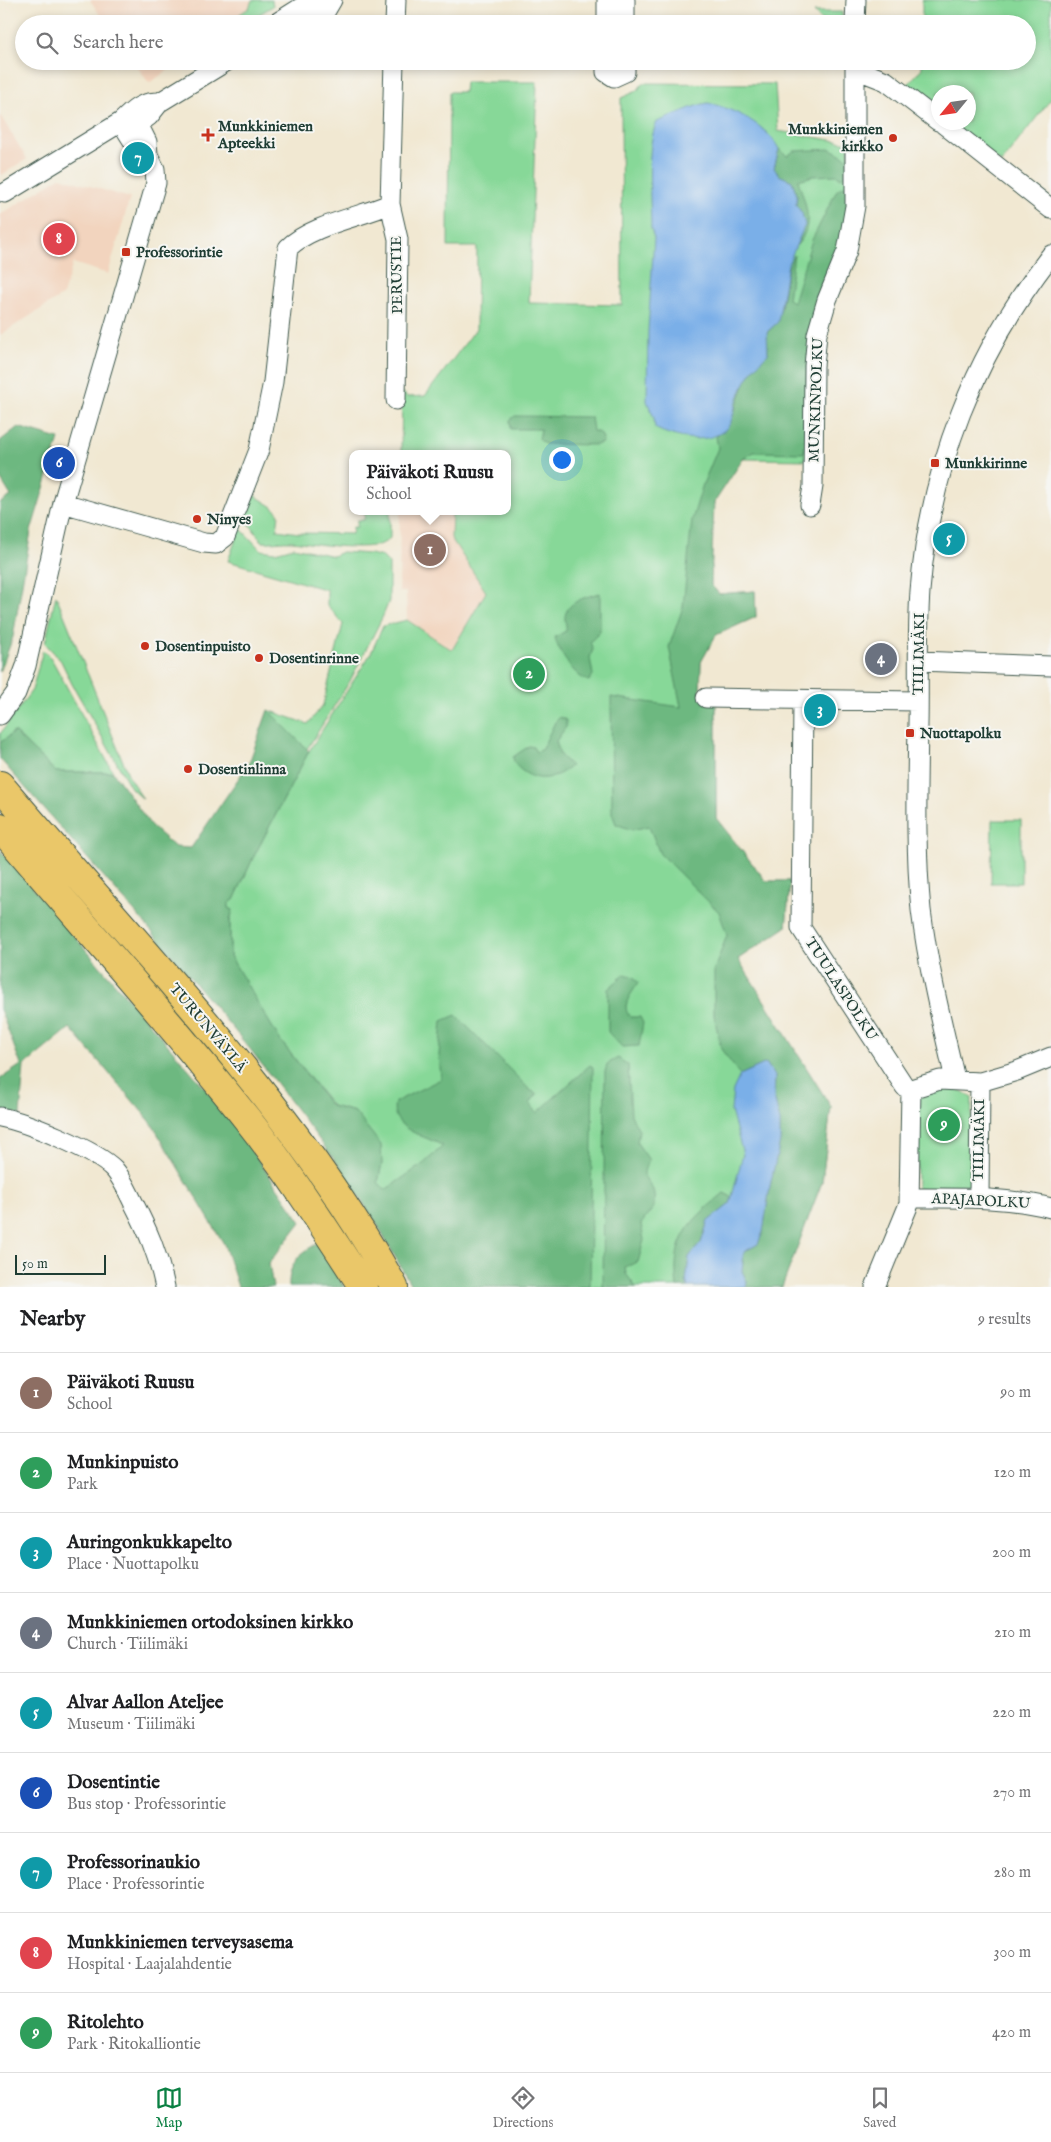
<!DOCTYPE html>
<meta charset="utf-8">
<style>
body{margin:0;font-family:"IM FELL English",serif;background:#f2f2f2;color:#202124}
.compass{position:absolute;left:931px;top:85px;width:45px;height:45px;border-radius:50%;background:#fff;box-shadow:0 2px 8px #0003;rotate:241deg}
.scale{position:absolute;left:15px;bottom:12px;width:91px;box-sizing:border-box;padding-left:5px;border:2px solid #1f3d34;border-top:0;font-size:14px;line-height:18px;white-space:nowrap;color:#1f3d34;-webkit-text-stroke:4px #f6f6f2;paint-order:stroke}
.you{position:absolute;left:561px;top:459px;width:18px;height:18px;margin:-12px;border:4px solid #fff;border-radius:50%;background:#1a73e8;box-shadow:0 0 0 8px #1a73e833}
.badge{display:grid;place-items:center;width:32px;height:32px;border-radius:50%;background:#0b8043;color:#fff;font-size:16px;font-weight:700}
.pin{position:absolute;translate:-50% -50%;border:2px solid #fff;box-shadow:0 1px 5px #0006}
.popup{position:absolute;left:349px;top:450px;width:162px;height:65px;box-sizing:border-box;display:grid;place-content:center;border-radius:10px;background:#fff;filter:drop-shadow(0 1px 4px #0005);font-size:16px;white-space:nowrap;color:#757577}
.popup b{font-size:19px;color:#202124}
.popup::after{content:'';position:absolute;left:50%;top:100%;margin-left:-10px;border:10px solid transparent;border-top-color:#fff}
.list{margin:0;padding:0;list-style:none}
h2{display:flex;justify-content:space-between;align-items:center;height:65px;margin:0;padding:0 20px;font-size:21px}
h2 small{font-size:16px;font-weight:400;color:#757577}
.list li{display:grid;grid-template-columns:32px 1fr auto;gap:15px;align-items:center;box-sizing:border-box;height:80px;padding:0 20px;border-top:1px solid #e0e0e0}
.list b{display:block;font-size:19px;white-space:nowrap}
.list p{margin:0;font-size:16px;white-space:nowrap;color:#757577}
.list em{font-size:16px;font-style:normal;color:#757577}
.icon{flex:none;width:28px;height:28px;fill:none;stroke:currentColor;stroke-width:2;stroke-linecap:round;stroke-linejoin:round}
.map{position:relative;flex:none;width:1051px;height:1287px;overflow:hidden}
.search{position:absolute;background:#fff;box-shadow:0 2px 8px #0003;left:15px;right:15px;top:15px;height:55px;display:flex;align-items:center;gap:12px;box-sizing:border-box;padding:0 18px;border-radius:28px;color:#757577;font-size:19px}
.sheet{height:785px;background:#fff}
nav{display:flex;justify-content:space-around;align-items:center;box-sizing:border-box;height:70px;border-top:1px solid #e0e0e0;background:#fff;font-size:14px;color:#757577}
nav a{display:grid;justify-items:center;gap:2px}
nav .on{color:#0b8043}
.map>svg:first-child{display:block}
.built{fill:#f2d4be}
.green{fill:#87d898;stroke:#538a66}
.forest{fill:#6db880;stroke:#467a5a}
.water{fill:#7aafe8;stroke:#4c768e}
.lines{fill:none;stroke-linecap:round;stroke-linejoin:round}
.minor-casing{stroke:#3e574c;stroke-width:21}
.highway-casing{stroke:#3e574c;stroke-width:30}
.minor{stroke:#fff;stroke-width:19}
.highway{stroke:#eac769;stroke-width:28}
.poi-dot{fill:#c8321e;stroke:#f6f6f2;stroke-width:2}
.labels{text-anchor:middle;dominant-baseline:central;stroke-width:4;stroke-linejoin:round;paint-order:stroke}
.poi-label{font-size:15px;font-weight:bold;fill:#1f3d34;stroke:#f6f6f2;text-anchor:start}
.street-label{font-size:15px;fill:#1f3d34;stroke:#f6f6f2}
</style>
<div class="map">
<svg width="1051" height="1287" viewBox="0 0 1051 1287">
<rect width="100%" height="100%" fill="#f6f6f2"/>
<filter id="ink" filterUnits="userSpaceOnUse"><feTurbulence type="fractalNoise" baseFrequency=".02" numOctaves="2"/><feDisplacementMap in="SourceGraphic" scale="10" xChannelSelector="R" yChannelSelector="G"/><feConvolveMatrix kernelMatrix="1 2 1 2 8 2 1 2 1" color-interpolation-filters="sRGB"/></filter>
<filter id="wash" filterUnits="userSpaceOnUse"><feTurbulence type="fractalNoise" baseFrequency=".0096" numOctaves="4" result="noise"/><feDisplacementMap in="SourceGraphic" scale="20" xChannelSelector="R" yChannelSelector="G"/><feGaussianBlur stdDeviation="1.12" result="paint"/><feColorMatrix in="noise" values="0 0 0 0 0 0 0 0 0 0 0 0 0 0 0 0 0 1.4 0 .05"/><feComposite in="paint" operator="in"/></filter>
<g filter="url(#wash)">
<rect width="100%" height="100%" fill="#f1e8d2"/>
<path class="built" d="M90,0H272L273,6L243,24H106Z
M133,61H182L149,83Z
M0,115L27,159L0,176Z
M60,177L130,198L108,274L73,263L63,295L0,335V215Z
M400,511H452L451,538L486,592L452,650L407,620L406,592H399Z"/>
<path class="green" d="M252,0H272L273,6L243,24H225L249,8Z
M922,0H1051V99L1001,163L949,123L968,122V92H938V114L905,88L922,68V61H1027V24H922Z
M814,12H842V24H825Z
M465,82H537L529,303L622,305L621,98L637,91L643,83L775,84L778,131L849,143L848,223L830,278L808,460L743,459L713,503L711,585L719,594L755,591L756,617L716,635L701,662L700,693L716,705V819L766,881H790L786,927L738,959L831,1107L822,1182L782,1287H433L385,1191L378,1182L382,1163L355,1112L332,1106L280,1040L253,996L230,956V920L233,910L229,908L228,903L234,900L253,858L309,751L371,653L383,626L407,620L452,650L486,592L451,538L452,511H508V454H401L402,391L407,397L425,396L476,329L477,247H448L449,92H464Z
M254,495L273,507L279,514L277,530L299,533L352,534L353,527H357V520H364L365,511H390V538C379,555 312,543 292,541C282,540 272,543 262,542L251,526L243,521Z
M240,528L261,550L275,552L294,547L333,556L342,552L370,554L383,557L389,564V601L383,616L350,681L307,749L268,710L308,724L323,705L343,624L327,605V590L228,561Z
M56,595L130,779L143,799L131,788L72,684L61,661L45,643Z
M43,650L51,658L113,772H56L14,732L0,743V734L32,690Z
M992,820H1021V883H991Z
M950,1089L962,1091L972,1098L970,1187L962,1192L917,1189L916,1099L923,1091Z"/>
<path class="forest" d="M779,149L787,156L794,151L831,149L849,159L848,174L841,178L837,175L813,176L798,180C805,204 816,225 796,246C803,230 808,220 796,205L797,195L792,181L779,175L774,168Z
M844,186L848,188V223L830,278L807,448L803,453L754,452L743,459L714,503L711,585L719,594L755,591L756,617L716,635L701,662L700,693L716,705V818L766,881H790L786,927L738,959L831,1107L822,1182L782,1287H746L747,1282L742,1271L744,1252L758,1244L763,1232L770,1186L780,1141V1121L774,1097L775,1076L766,1063L740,1075L721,1049L714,1015V970L727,935L719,912L660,854L649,826L632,830L616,824L612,813L611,697L681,707L669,647L683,607L692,520L703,484L718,448L716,437L730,424L746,380L760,361L768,354L767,332C788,319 780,276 794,255L788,299L793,302L812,240L837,190Z
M515,416L591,417L593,431L600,433L603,438L602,443L596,445L544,444L539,439L541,429H511L510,420Z
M18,427L59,439L31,531L13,637L0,672V503L11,496L0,478V441Z
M600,593V632L590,642L593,649L590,658L593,675L589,681C575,678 557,650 555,637L566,631C567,626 565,623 565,618C565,602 588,596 600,593Z
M268,710L309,751L253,858L234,900L229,903V908L233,910L230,920V956L280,1040L331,1106L355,1112L381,1145L382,1163L378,1182L385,1190L423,1164L443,1146C427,1136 388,1130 395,1102L441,1079L439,1055L442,1021L456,1015L530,1090L537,1094L530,1103L537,1113L590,1065L593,1067L590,1287H412L378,1226L340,1167L250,1049L141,919L0,759V743L14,732L56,772H113L152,827L175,847L191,848L249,763Z
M560,717L566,720V727L556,741L560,755L571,766C554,780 538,783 521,770C516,766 514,763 513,757L529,746L533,747L536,752L542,749L555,722Z
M0,850L224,1110L301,1222L269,1263L273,1287H238L224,1244L150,1121L70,1028L24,1066L20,1115L0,1112V1079L21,1065L0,1009Z
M625,974L634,977L638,983C632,994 620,1005 630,1017H640L643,1023L639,1046L622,1047L608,1032V989Z
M618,1058L628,1065L631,1115L639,1130L637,1143L649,1160C639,1179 646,1175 653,1190C655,1194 654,1202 654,1207L641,1224L644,1240L638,1262L625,1267L626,1274L636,1287H603L605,1072L607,1064Z
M724,1193L732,1197L730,1204L708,1221L701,1243L689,1257L686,1281L688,1287H677C671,1238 689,1222 724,1193Z
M319,1243L344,1287H289C288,1265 299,1252 319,1243Z"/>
<path class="water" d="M708,103C734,109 766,124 779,149L774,168L779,175L792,181L797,195L796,205L802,213L805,225L788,264L778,322L767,332L768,354C754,366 744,382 738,398C734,406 734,417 730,424C715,447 675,439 655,428L654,418L647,401L648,331L654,238L651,229C651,201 645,146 657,122C674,116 690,106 708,103Z
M766,1063L775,1076L774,1097L780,1121V1141L770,1186L763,1232L758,1244L744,1252L742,1271L747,1282L746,1287H688L686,1281L689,1257L701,1243L708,1221L730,1204L743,1154L731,1111L733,1090L740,1075Z"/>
</g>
<g filter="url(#ink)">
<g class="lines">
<g class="minor-casing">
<path id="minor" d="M275,24L313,0
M306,24L325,12L332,0
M395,24L396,0
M607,24V0
M625,24V0
M855,24L856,0
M394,61L390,204L398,239L396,400
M606,61V72L614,77L625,72V61
M855,69L886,81L938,121
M941,122L1051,209
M148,155L138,149L121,122C133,110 142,101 160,102
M5,193L121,122L138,124L149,116L160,102L227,61
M63,503L204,543L216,544L225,537L259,450L273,382L288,248C311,225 360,217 390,204
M810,505L813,486L814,366L817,334L827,300L847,251L855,206V61
M919,661L1051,666
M706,698L918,701
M803,700L801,928L905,1087L911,1089L940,1080L980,1082L1017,1071L1051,1057
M0,715L16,693L26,666L63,503L156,183L155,169L148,155L147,142L138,124
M955,1079C942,1023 928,967 921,910C915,849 917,786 918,725C919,681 917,635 920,591C930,467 975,353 1051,255
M0,1117C27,1122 95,1150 114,1169C122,1178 127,1190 133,1202C148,1231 158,1254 165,1287
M910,1198C957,1198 1005,1196 1051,1208
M979,1198L980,1082
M875,1287L909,1204L911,1089"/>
</g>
<g class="highway-casing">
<path id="highway" d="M0,785C137,947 290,1101 394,1287
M0,827C82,924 168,1019 247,1119C289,1172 326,1230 363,1287"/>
</g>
<use href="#minor" class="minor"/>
<use href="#highway" class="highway"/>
</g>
</g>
<g class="poi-dot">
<path d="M205.5 127.5h5v5h5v5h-5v5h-5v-5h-5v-5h5z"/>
<circle cx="893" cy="138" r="5"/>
<rect x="121" y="247" width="10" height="10" rx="2.5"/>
<rect x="930" y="458" width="10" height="10" rx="2.5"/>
<circle cx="197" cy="519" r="5"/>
<circle cx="145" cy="646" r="5"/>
<circle cx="259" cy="658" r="5"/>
<rect x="905" y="728" width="10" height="10" rx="2.5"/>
<circle cx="188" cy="769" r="5"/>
</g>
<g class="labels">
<g class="poi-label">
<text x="218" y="126">Munkkiniemen<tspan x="218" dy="17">Apteekki</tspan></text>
<text x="883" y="129" text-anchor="end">Munkkiniemen<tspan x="883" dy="17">kirkko</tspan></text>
<text x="136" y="252">Professorintie</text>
<text x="945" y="463">Munkkirinne</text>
<text x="207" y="519">Ninyes</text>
<text x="155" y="646">Dosentinpuisto</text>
<text x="269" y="658">Dosentinrinne</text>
<text x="920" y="733">Nuottapolku</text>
<text x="198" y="769">Dosentinlinna</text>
</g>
<g class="street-label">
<text transform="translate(397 275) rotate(-91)">PERUSTIE</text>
<text transform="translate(816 400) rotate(-88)">MUNKINPOLKU</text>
<text transform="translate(919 654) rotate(-89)">TIILIMÄKI</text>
<text transform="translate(841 989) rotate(57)">TUULASPOLKU</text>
<text transform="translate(208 1028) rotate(50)">TURUNVÄYLÄ</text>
<text transform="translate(979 1140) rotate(-89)">TIILIMÄKI</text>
<text transform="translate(981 1201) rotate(3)">APAJAPOLKU</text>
</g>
</g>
</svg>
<svg class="compass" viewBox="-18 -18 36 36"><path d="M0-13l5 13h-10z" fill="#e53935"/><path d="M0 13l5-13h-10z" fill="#757577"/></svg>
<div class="scale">50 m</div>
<div class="you"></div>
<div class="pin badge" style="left:430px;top:550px;background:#8d6e63">1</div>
<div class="popup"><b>Päiväkoti Ruusu</b>School</div>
<div class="pin badge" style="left:529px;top:674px;background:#2e9e5b">2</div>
<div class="pin badge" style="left:820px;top:710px;background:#0f9aa8">3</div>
<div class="pin badge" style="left:881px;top:659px;background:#6b7280">4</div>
<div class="pin badge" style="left:949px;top:539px;background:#0f9aa8">5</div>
<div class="pin badge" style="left:59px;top:463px;background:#1a4fb4">6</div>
<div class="pin badge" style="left:138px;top:158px;background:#0f9aa8">7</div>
<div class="pin badge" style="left:59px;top:239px;background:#e0444e">8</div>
<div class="pin badge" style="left:944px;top:1125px;background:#2e9e5b">9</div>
<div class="search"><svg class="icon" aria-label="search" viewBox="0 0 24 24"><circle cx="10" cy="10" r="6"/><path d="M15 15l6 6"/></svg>Search here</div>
</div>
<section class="sheet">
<h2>Nearby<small>9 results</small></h2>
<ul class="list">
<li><span class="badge" style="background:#8d6e63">1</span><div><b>Päiväkoti Ruusu</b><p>School</p></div><em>90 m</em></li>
<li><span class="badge" style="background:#2e9e5b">2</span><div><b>Munkinpuisto</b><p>Park</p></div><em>120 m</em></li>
<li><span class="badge" style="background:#0f9aa8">3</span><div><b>Auringonkukkapelto</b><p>Place · Nuottapolku</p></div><em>200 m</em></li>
<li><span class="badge" style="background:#6b7280">4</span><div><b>Munkkiniemen ortodoksinen kirkko</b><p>Church · Tiilimäki</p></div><em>210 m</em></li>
<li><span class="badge" style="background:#0f9aa8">5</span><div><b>Alvar Aallon Ateljee</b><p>Museum · Tiilimäki</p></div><em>220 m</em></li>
<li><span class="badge" style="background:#1a4fb4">6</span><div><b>Dosentintie</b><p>Bus stop · Professorintie</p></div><em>270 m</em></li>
<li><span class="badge" style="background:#0f9aa8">7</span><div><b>Professorinaukio</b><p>Place · Professorintie</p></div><em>280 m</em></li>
<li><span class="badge" style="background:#e0444e">8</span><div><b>Munkkiniemen terveysasema</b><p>Hospital · Laajalahdentie</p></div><em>300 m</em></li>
<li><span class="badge" style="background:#2e9e5b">9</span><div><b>Ritolehto</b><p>Park · Ritokalliontie</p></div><em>420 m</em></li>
</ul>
</section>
<nav>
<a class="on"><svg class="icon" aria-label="map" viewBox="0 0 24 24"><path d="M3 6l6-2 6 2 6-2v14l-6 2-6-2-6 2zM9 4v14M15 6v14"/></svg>Map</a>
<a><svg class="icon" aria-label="directions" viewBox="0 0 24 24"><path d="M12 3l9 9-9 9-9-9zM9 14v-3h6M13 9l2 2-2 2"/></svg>Directions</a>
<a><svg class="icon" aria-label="saved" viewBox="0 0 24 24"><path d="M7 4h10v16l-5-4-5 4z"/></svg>Saved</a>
</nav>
